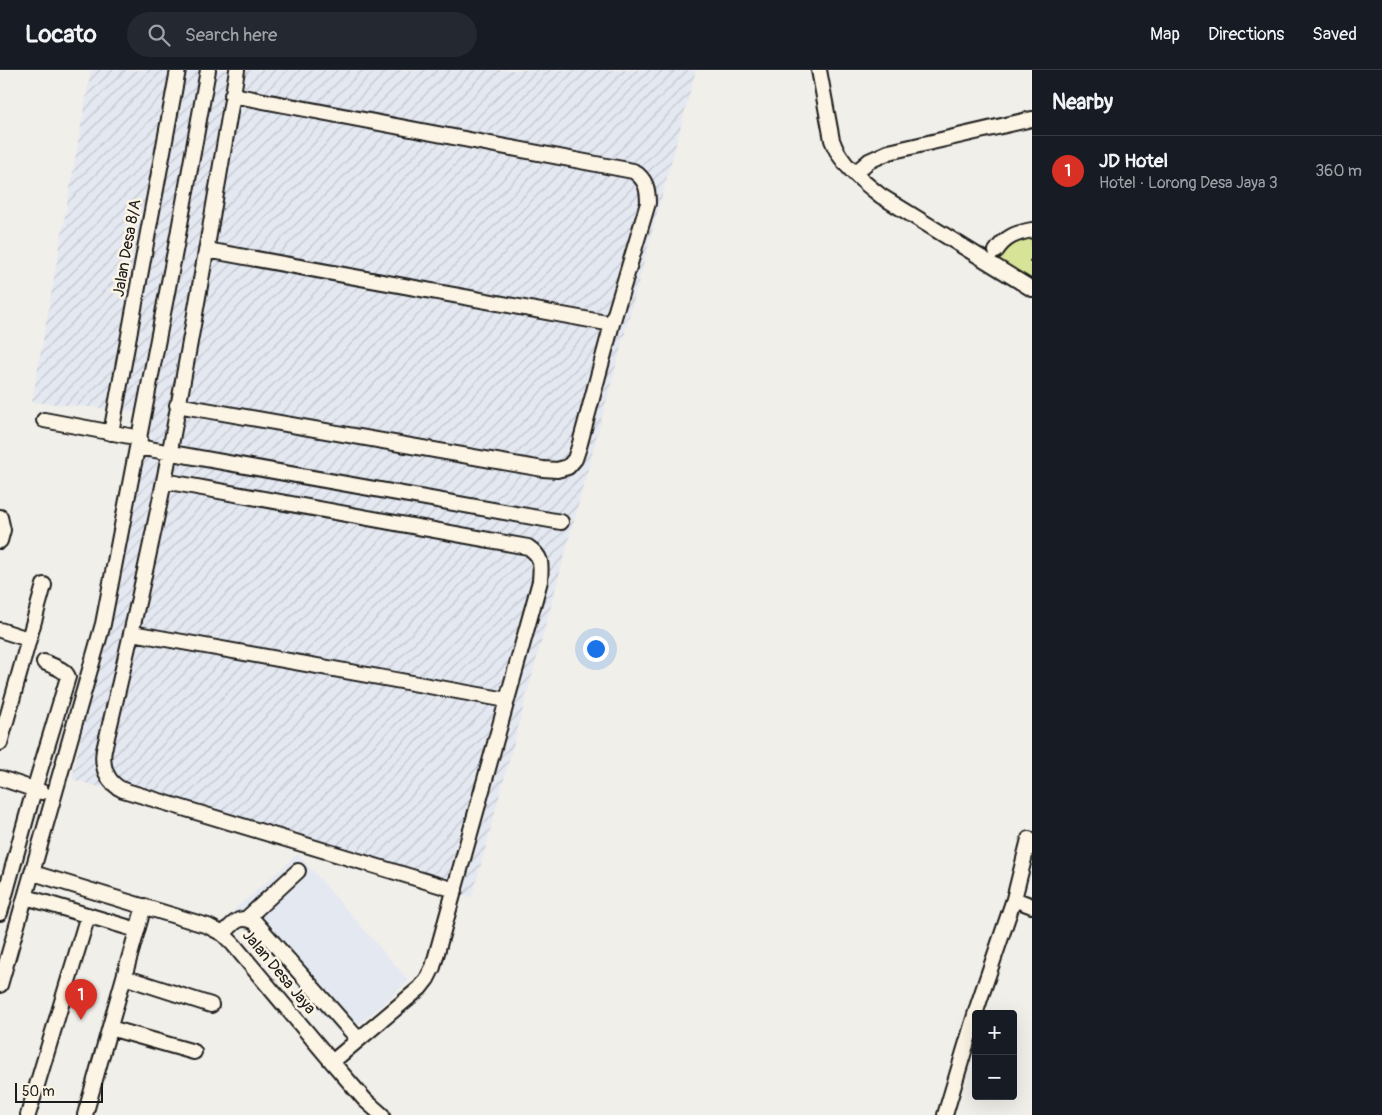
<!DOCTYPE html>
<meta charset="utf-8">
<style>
body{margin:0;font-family:Pangolin,sans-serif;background:#242831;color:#f1f3f6}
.controls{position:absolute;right:15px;bottom:15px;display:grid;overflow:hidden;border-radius:5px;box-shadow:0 5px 20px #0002}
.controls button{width:45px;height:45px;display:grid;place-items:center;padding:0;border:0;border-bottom:1px solid #363941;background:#171b24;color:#f1f3f6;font:25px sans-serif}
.scale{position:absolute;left:15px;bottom:12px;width:88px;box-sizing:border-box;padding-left:5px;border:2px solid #1c1c1c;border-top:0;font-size:14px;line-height:18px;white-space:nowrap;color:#1c1c1c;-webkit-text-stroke:4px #fcf5e5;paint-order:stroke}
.you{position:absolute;left:595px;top:578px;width:18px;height:18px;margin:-12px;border:4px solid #fff;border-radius:50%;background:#1a73e8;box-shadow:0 0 0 8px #1a73e833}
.badge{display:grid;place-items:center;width:32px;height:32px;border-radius:50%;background:#d93025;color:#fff;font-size:16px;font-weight:700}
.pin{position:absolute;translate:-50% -41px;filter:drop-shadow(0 1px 2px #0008)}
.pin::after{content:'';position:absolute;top:26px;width:18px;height:15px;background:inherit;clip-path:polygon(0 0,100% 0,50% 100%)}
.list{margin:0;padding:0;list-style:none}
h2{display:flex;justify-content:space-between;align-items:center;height:65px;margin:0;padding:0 20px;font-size:21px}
h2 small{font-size:16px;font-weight:400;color:#9ea1a6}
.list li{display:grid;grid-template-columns:32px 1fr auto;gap:15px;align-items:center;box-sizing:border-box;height:70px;padding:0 20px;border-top:1px solid #363941}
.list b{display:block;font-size:19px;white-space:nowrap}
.list p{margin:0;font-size:16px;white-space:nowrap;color:#9ea1a6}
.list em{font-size:16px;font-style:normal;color:#9ea1a6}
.icon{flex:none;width:28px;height:28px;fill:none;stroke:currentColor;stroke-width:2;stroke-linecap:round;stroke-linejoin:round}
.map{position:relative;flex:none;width:1032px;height:1045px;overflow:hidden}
header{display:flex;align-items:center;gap:30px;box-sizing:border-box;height:70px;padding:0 25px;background:#171b24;border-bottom:1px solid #363941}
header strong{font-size:24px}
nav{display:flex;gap:28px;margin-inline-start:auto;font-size:18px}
.search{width:350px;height:45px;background:#242831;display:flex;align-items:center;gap:12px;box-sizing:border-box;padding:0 18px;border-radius:28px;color:#9ea1a6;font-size:19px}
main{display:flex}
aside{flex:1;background:#171b24}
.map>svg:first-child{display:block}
.built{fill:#e4e8f0}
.industrial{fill:url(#industrial-furrows)}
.green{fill:#d7e396;stroke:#7a8059}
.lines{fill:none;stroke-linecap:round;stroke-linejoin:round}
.minor-casing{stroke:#1c1c1c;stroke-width:18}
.path{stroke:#1c1c1c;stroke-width:2;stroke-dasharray:5 4;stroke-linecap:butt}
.minor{stroke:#fcf5e5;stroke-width:14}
.labels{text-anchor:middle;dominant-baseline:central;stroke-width:5;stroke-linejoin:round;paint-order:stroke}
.street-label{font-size:16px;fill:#1c1c1c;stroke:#fcf5e5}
</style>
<header>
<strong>Locato</strong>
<div class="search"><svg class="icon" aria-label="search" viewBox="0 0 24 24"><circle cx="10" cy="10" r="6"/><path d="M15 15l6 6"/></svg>Search here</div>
<nav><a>Map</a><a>Directions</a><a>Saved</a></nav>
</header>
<main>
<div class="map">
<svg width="1032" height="1045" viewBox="0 0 1032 1045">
<defs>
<pattern id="industrial-furrows" width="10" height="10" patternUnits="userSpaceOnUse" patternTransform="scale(1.25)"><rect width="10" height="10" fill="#e4e8f0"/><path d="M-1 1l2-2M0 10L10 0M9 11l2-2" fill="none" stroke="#c3c6cd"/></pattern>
</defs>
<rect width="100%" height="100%" fill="#f1efea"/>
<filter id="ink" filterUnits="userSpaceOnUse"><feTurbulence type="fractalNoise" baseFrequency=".02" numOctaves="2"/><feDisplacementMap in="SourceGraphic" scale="10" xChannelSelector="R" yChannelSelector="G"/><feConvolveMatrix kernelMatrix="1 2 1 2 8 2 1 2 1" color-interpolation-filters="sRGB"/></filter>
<g filter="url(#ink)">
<path class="built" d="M298,784L409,911L343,968L233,841Z"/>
<path class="industrial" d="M91,0H696L472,827L72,709L149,342L32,332Z"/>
<path class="green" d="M1032,168V212L996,190C1006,174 1014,172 1032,168Z"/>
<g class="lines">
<g class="minor-casing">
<path id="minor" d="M237,0C214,137 191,274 164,411C146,501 125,591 104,680C101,696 107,713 123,720L455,820
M819,0L832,70C840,94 862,111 881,126L1032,219
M855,103L869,91L889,82L1032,49
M207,180L612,254
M996,181C1005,167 1016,163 1032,160
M177,335L543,399L557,400L568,397L575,389L579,377L612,254L648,133C648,119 646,109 633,101L232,25
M44,350L140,368
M111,363L178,0
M138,377L561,452
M164,411L528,477C543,487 541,495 540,511L433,897L427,909L420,918L332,992
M0,447L3,460L0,471
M0,560L28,569
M132,563L507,630
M0,673L44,515
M0,708L42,722
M33,803L208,856L223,864L233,874L332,992L365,1030L382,1045
M26,827L137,860
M1014,829L1032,836
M0,843L34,720L68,607C65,599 52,596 44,592
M247,848L298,801
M223,864C234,853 239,844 255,852L358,969
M124,907L211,935
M0,915L103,554L176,176L208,0
M110,958L194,982
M28,1045L88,845
M85,1045L144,836
M945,1045L978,935L1014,829L1029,769"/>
</g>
<path class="path" d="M1032,189L1030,191L1032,192"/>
<use href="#minor" class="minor"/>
</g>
</g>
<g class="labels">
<g class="street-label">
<text transform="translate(127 178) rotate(-80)">Jalan Desa 8/A</text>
<text transform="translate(279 902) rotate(50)">Jalan Desa Jaya</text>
</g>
</g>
</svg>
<div class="controls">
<button>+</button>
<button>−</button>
</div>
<div class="scale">50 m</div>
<div class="you"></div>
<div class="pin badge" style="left:81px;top:950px">1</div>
</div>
<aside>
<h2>Nearby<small></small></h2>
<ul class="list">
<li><span class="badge">1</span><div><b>JD Hotel</b><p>Hotel · Lorong Desa Jaya 3</p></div><em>360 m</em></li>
</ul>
</aside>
</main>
